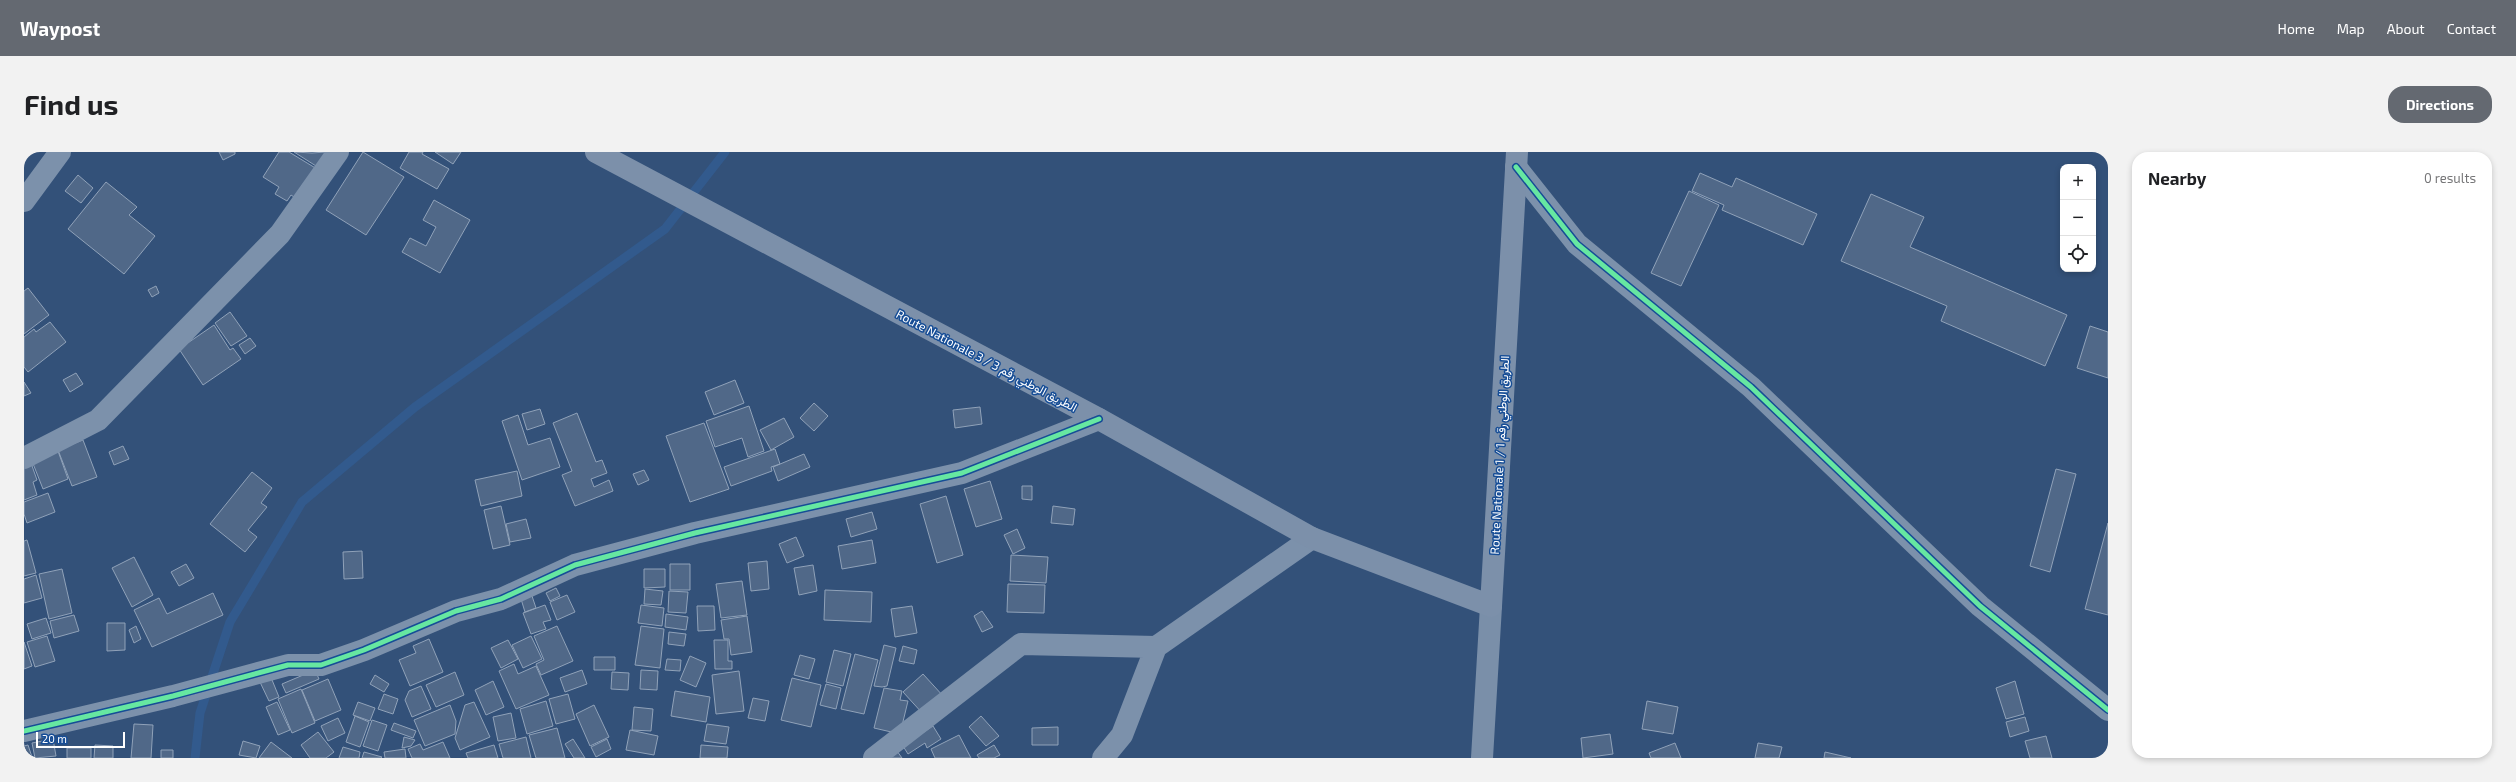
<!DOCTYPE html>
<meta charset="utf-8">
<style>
body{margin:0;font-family:"Exo 2",Vazirmatn,sans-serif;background:#f2f2f2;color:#202124}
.controls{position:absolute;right:12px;top:12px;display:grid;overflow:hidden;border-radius:8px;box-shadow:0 2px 6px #0003}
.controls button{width:36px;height:36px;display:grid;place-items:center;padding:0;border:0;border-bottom:1px solid #e0e0e0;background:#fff;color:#202124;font:20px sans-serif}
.scale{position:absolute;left:12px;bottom:10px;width:89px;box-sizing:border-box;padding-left:4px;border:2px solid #fff;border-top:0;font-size:11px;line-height:14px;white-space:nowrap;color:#fff;-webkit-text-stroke:3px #164d96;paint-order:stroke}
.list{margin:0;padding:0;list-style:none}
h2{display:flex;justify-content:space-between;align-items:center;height:52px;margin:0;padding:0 16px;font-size:17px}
h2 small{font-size:13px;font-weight:400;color:#757577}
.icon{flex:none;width:22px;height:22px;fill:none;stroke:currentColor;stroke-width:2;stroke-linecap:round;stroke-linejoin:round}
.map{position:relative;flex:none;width:2084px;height:606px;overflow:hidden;border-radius:16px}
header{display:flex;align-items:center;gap:24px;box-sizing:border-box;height:56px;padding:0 20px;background:#646971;color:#fff}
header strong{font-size:19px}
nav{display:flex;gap:22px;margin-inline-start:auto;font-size:14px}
.intro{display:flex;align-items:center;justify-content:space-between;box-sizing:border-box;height:96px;padding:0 24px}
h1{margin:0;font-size:28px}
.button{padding:10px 18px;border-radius:16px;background:#646971;color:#fff;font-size:14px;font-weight:700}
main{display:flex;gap:24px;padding:0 24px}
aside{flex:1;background:#fff;border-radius:16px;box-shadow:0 2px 6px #0003}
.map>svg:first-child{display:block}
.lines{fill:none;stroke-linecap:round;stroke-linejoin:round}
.stream{stroke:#325a8d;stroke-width:9}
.building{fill:#506888;stroke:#90a2b9}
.minor{stroke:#7c91ab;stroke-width:22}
.tertiary{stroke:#7c91ab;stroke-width:22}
.primary{stroke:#7a8fa9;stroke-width:22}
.trunk{stroke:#7c90aa;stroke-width:22}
.cycleway-casing{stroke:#164d96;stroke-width:8}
.cycleway{stroke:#66e7a1;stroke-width:5}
.labels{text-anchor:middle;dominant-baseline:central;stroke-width:3;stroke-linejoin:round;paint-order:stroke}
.street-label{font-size:12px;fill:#fff;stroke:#164d96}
</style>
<header>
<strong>Waypost</strong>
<nav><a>Home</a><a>Map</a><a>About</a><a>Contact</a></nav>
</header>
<div class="intro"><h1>Find us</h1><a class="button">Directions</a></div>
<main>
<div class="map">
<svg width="2084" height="606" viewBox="0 0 2084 606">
<rect width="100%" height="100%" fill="#335179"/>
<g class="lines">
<path class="stream" d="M171,606L176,561L206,470L278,350L391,255L641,77L701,0"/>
</g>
<path class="building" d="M195,0H211V2L199,8Z
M255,0H265L293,17L273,47L267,43L263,49L251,42L255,35L239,25Z
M270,0L288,1L302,0L292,14Z
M339,0L380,25L342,83L302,58Z
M385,0H399L398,2L425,17L413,37L376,16Z
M411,0H437L429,12Z
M1676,21L1708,35L1712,26L1793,62L1779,93L1698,58L1700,53L1668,39Z
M54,23L69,36L57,51L41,39Z
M82,30L113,55L105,63L131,84L100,122L44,77Z
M1665,39L1695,53L1657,134L1627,121Z
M1847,42L1900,65L1886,95L2043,163L2021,214L1917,169L1923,154L1817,109Z
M410,48L446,68L416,121L378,100L386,86L402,94L412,75L399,68Z
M132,134L135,141L128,145L124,138Z
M4,136L25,163L0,182V139Z
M206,160L223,184L207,194L191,171Z
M26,170L42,190L4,220L0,215V185L10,177L12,180Z
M190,173L206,198L209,196L217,207L179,233L155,197Z
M2066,174L2084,180V226L2053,216Z
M226,186L232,194L221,202L215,193Z
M52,221L59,232L46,240L39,228Z
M711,228L720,251L690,263L681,240Z
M0,230L7,241L0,244Z
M790,251L804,264L790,279L776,266Z
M725,254L740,299L724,305L718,286L691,295L682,269Z
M956,255L958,272L931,276L929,258Z
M516,257L521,272L503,278L498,262Z
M553,261L572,310L578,308L583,321L567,327L570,335L585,328L589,339L551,354L538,323L548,319L529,271Z
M494,263L504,293L526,286L536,315L498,328L478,269Z
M760,266L770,285L747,298L736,278Z
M680,271L705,337L666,350L642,284Z
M59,288L73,325L48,334L34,298Z
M99,294L105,307L90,313L85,300Z
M751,297L756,312L747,315L748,319L707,334L700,315Z
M34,299L44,327L19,337L8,309Z
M780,302L786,315L754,329L749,315Z
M7,311L13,328L9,330L13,343L0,348V314Z
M2032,317L2052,322L2026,420L2006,414Z
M620,318L625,328L614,333L609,322Z
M493,319L498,344L457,354L451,328Z
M228,320L248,336L237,351L243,355L224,378L233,385L221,400L186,372Z
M966,329L978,367L952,375L940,337Z
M998,334H1008V348L998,347Z
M24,341L31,360L3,371L0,362V350Z
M922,344L939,403L913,411L896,352Z
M477,354L486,393L469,397L460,358Z
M1029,354L1051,357L1049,373L1027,371Z
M848,360L853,377L827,385L822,367Z
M502,367L507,386L486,390L482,372Z
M2084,371V463L2061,457Z
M993,377L1001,396L989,402L980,383Z
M772,385L780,404L763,411L755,392Z
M3,388L12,421L0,424V389Z
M848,388L852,411L818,417L814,394Z
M338,399L339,426L320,427L319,400Z
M987,403L1024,405L1022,431L986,429Z
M110,405L129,443L108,455L88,416Z
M743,409L745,437L727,439L724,411Z
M162,412L170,426L155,434L147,420Z
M646,412H666V438H646Z
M789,413L793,439L775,443L770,416Z
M38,417L48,461L25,467L15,422Z
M620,417H641V435L620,436Z
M12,423L18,446L0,451V427Z
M718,429L723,463L697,466L692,432Z
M984,432L1021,433L1020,461L983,460Z
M532,436L536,444L526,449L522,441Z
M621,437L639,439L637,453L620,452Z
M801,438L848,440L847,470L800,468Z
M645,439L664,440L662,461L644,460Z
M189,441L199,463L128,495L110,458L135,446L143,462Z
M543,443L551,460L533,468L526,450Z
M508,444L512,456L501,460L497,447Z
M521,453L527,468L519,470L522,477L507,482L499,461Z
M617,453L640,456L638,474L614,471Z
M673,454H690L691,478L674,479Z
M888,454L893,481L871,485L867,457Z
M958,459L969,475L958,480L950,464Z
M642,462L664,465L662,478L641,475Z
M50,463L55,479L30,486L26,469Z
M723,464L728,500L707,503L705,487H700L697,468Z
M22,466L27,481L8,487L3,472Z
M83,471H101V498L83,499Z
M112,474L117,487L110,491L105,478Z
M533,474L549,509L517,523L512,512L520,508L510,484Z
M617,474L640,477L636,516L611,513Z
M645,480L662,482L660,494L644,492Z
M23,484L31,509L11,515L3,490Z
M507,484L518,507L499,516L488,493Z
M405,487L419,520L386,534L375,508L392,501L389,494Z
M484,488L494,507L477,516L467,496Z
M690,488H704V509H708V517H691Z
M0,490L8,514L0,517Z
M860,493L872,496L863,534L858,535L850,534Z
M879,494L893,498L890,512L875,509Z
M810,498L827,502L819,534L802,530Z
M831,502L854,508L840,562L817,557Z
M776,503L791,507L785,527L770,523Z
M666,504L682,511L672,535L656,528Z
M570,505H591V518H570Z
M643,507L657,508L656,519L641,518Z
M490,512L494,522L512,514L525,543L492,557L475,519Z
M291,518L295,527L262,541L258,532Z
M558,518L563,532L541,540L536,526Z
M617,518L634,519L633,538L616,537Z
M715,519L720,559L692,562L688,523Z
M431,520L440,543L412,555L402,533Z
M588,520L605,521L604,538L587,537Z
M899,522L920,545L900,563L879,540Z
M246,523L255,545L245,549L235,528Z
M351,523L365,532L360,540L346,532Z
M768,526L797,533L787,575L757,568Z
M304,527L317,558L291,569L278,538Z
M469,529L480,555L462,563L451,538Z
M1991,529L2000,562L1982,567L1972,536Z
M802,532L817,536L812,557L796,553Z
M397,534L407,557L388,565L381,548L385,539Z
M860,536L878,539L876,548L884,549L876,582L850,576Z
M277,537L291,571L268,581L254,547Z
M651,539L686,545L682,570L647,564Z
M360,542L374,547L369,562L354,557Z
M544,542L551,567L532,572L525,547Z
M729,546L745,549L741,569L724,566Z
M522,549L529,574L503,582L496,557Z
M1623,549L1654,555L1649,582L1618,577Z
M253,550L266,578L254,583L242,555Z
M334,550L351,556L346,569L329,563Z
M450,550L466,585L436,598L431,586L441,553Z
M426,553L432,569L431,582L401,594L390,568Z
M570,553L585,585L566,594L552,562Z
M610,555L629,557L627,579L608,578Z
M487,561L492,586L474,589L469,565Z
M331,564L345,570L336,595L322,590Z
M957,564L975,584L962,594L945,575Z
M2001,565L2005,579L1986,585L1982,570Z
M314,566L321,581L304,589L297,574Z
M348,568L363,573L354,599L339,594Z
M370,571L392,579L389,586L367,578Z
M110,572L129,573L127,606H107Z
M683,572L705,575L702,592L680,589Z
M909,574L917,587L903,596L901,591L884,602L879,594Z
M1034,575V593H1008V576Z
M533,576L541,606H512L505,583Z
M606,578L634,584L630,603L602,598Z
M294,580L310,600L302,606H286L277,593Z
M1586,582L1589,602L1559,606L1557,586Z
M935,583L947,606H911L907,597Z
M2022,584L2028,606H2006L2001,589Z
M380,585L391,588L387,594L378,596Z
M502,585L507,606H479L475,592Z
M29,587L32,604L11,606L8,591Z
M549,587L561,606H550L541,592Z
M583,587L587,597L572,605L567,595Z
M219,589L236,594L232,606L215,603Z
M247,590L268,606H235Z
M419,590L426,606H388L384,597L396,592L399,598Z
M1651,591L1657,606H1627L1625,601Z
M1734,591L1758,595L1755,606H1731Z
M4,593L8,605L0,606V594Z
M71,593L89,594V606H70Z
M470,593L474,606H444L442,601Z
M677,593L704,595L703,606H676Z
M970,593L976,603L970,606H955L953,603Z
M319,595L336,600L335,606H315Z
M43,596H67V606H43Z
M381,597L382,606H361L360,600Z
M137,598H149V606H137Z
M873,599L878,606H864Z
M340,600L358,605L357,606H338Z
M1801,600L1827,606H1800Z"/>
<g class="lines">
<path class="minor" d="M1492,15L1553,92L1727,235L1956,454L2084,558
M0,306L74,268L256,82L314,0
M0,579L149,544L264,513H297L340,498L432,459L477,447L551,413L671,381L938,321L1075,267
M850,606L997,492L1132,495L1288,386
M1079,606L1098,583L1132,495"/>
<path class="tertiary" d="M0,49L36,0"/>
<path class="primary" d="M1458,606L1467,454"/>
<path class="trunk" d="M572,0L1075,267L1288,386L1467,454L1493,0"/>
<g class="cycleway-casing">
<path id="cycleway" d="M1492,15L1553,92L1727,235L1956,454L2084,558
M0,579L149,544L264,513H297L340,498L432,459L477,447L551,413L671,381L938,321L1075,267"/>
</g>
<use href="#cycleway" class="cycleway"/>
</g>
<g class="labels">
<g class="street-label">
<text transform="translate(963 208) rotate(28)">Route Nationale 3 / الطريق الوطني رقم 3</text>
<text transform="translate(1475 303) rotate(-87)">Route Nationale 1 / الطريق الوطني رقم 1</text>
</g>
</g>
</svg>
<div class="controls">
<button>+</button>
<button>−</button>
<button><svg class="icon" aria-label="locate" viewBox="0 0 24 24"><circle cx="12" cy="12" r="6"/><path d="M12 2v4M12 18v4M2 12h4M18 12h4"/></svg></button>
</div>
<div class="scale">20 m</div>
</div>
<aside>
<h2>Nearby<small>0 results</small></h2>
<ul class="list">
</ul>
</aside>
</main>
